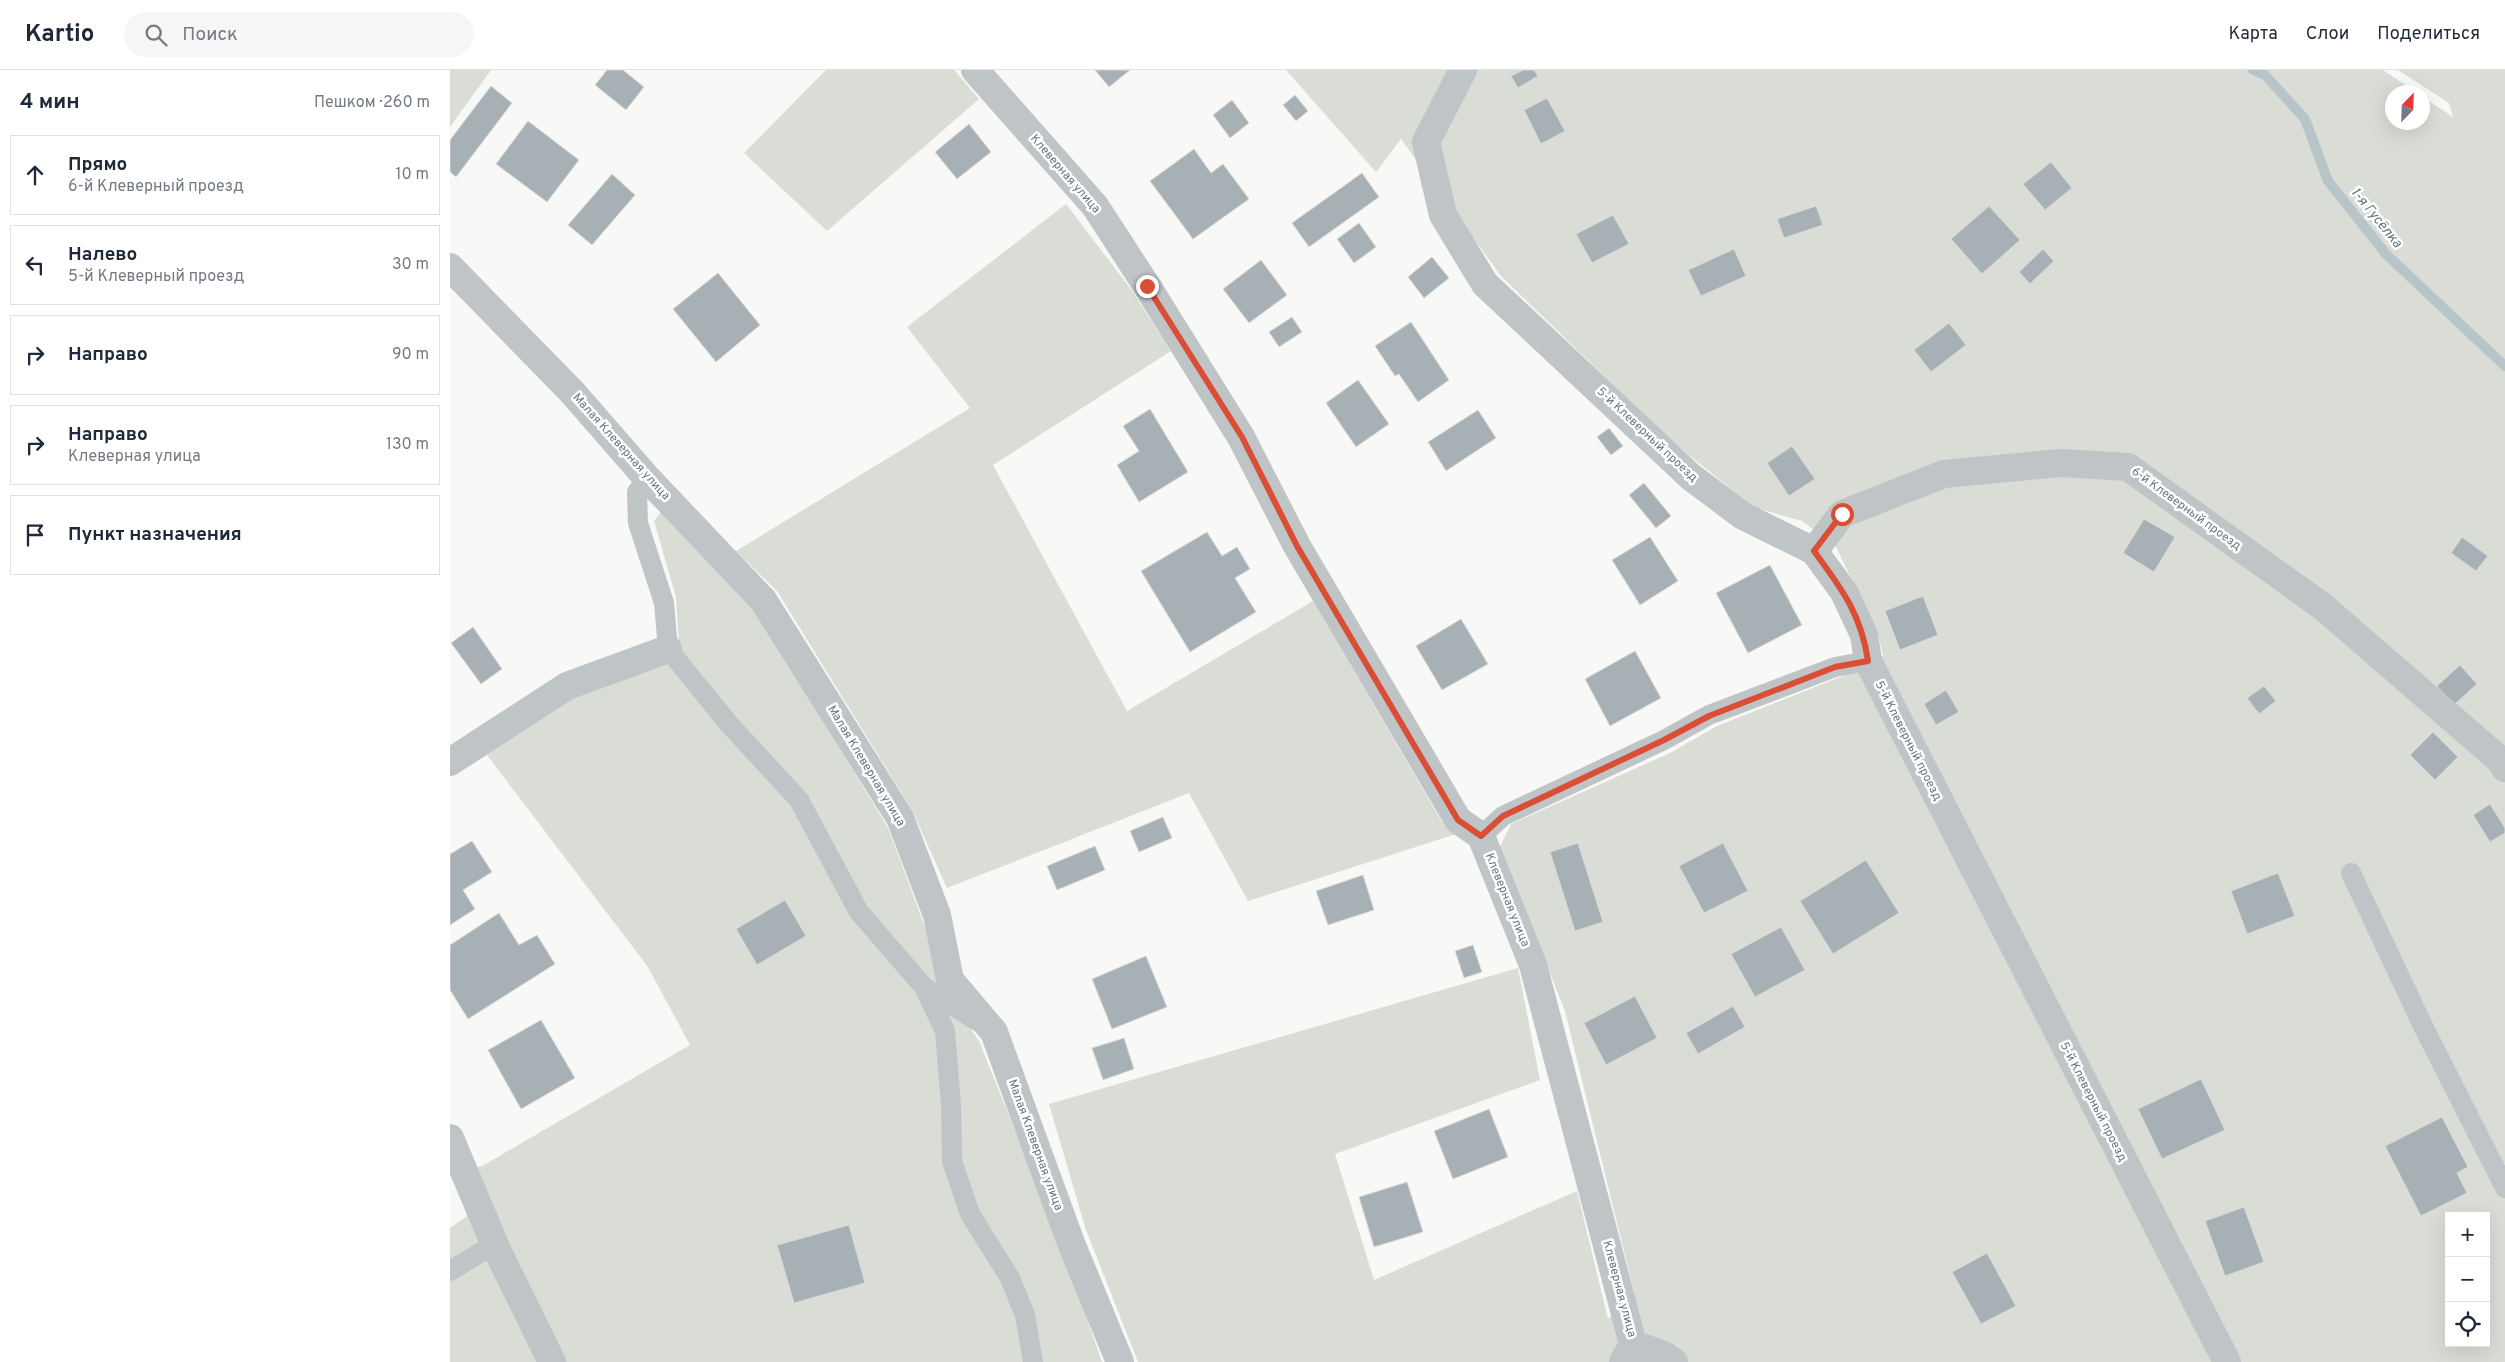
<!DOCTYPE html>
<html lang="ru">
<meta charset="utf-8">
<style>
body{margin:0;font-family:Overpass,sans-serif;background:#f6f6f7;color:#1f2937}
.controls{position:absolute;right:15px;bottom:15px;display:grid;overflow:hidden;border-radius:0px;box-shadow:0 5px 20px #0002}
.controls button{width:45px;height:45px;display:grid;place-items:center;padding:0;border:0;border-bottom:1px solid #e0e1e3;background:#fff;color:#1f2937;font:25px sans-serif}
.compass{position:absolute;left:1935px;top:15px;width:45px;height:45px;border-radius:50%;background:#fff;box-shadow:0 5px 20px #0002;rotate:23deg}
.stop{position:absolute;width:15px;height:15px;margin:-11px;border:4px solid #d94e35;border-radius:50%;background:#fff}
.stop.end{background:#d94e35;border-color:#fff;box-shadow:0 1px 5px #0008}
.list{margin:0;padding:0;list-style:none}
h2{display:flex;justify-content:space-between;align-items:center;height:65px;margin:0;padding:0 20px;font-size:21px}
h2 small{font-size:16px;font-weight:400;color:#747a83}
.list li{display:grid;grid-template-columns:32px 1fr auto;gap:15px;align-items:center;box-sizing:border-box;height:80px;margin:0 10px 10px;padding:0 10px;border:1px solid #e0e1e3;border-radius:0px}
.list b{display:block;font-size:19px;white-space:nowrap}
.list p{margin:0;font-size:16px;white-space:nowrap;color:#747a83}
.list em{font-size:16px;font-style:normal;color:#747a83}
.icon{flex:none;width:28px;height:28px;fill:none;stroke:currentColor;stroke-width:2;stroke-linecap:round;stroke-linejoin:round}
.map{position:relative;flex:none;width:2055px;height:1292px;overflow:hidden}
header{display:flex;align-items:center;gap:30px;box-sizing:border-box;height:70px;padding:0 25px;background:#fff;border-bottom:1px solid #e0e1e3}
header strong{font-size:24px}
nav{display:flex;gap:28px;margin-inline-start:auto;font-size:18px}
.search{width:350px;height:45px;background:#f6f6f7;display:flex;align-items:center;gap:12px;box-sizing:border-box;padding:0 18px;border-radius:28px;color:#747a83;font-size:19px}
main{display:flex}
aside{flex:1;background:#fff}
.map>svg:first-child{display:block}
.green{fill:#d9ddd5;fill-rule:evenodd}
.lines{fill:none;stroke-linecap:round;stroke-linejoin:round}
.stream{stroke:#b8c5c8;stroke-width:10}
.building{fill:#a7b0b5;stroke:#dadad8}
.lane{stroke:#bfc4c7;stroke-width:20}
.street{stroke:#bfc4c7;stroke-width:28}
.route{stroke:#d94e35;stroke-width:6}
.labels{text-anchor:middle;dominant-baseline:central;stroke-width:5;stroke-linejoin:round;paint-order:stroke}
.street-label{font-size:12px;fill:#65767f;stroke:#fff}
.water-label{font-size:14px;font-style:italic;fill:#607579;stroke:#fff}
</style>
<header>
<strong>Kartio</strong>
<div class="search"><svg class="icon" aria-label="search" viewBox="0 0 24 24"><circle cx="10" cy="10" r="6"/><path d="M15 15l6 6"/></svg>Поиск</div>
<nav><a>Карта</a><a>Слои</a><a>Поделиться</a></nav>
</header>
<main>
<aside>
<h2>4 мин<small>Пешком · 260 m</small></h2>
<ul class="list">
<li><svg class="icon" aria-label="ahead" viewBox="0 0 24 24"><path d="M12 20V5M6 11l6-6 6 6"/></svg><div><b>Прямо</b><p>6-й Клеверный проезд</p></div><em>10 m</em></li>
<li><svg class="icon" aria-label="left" viewBox="0 0 24 24"><path d="M17 20v-9H6M10 6l-5 5 5 5"/></svg><div><b>Налево</b><p>5-й Клеверный проезд</p></div><em>30 m</em></li>
<li><svg class="icon" aria-label="right" viewBox="0 0 24 24"><path d="M7 20v-9h11M14 6l5 5-5 5"/></svg><div><b>Направо</b></div><em>90 m</em></li>
<li><svg class="icon" aria-label="right" viewBox="0 0 24 24"><path d="M7 20v-9h11M14 6l5 5-5 5"/></svg><div><b>Направо</b><p>Клеверная улица</p></div><em>130 m</em></li>
<li><svg class="icon" aria-label="arrive" viewBox="0 0 24 24"><path d="M6 21V4h12l-3 4 3 4H6"/></svg><div><b>Пункт назначения</b></div></li>
</ul>
</aside>
<div class="map">
<svg width="2055" height="1292" viewBox="0 0 2055 1292">
<rect width="100%" height="100%" fill="#f8f8f6"/>
<path class="green" d="M0,0H41L0,57Z
M376,0H504L529,29L377,161L294,83Z
M836,0H1933L1966,22H1942V52H1972L1973,27L2003,47L1999,33L1948,0H2055V1292H688L636,1160L599,1034L1068,898L1090,1010L885,1084L924,1210L1127,1121L1158,1249L1184,1222L1115,941L1050,777L1061,754L1220,683L1267,656L1393,606L1433,585L1427,561L1385,475L1352,451L1303,437L1217,367L1051,206L951,69L926,102ZM1999,1146H2036V1273H1999Z
M616,134L680,218L721,281L543,395L677,641L863,531L992,752L1006,764L798,831L739,723L497,818L462,740L327,521L286,481L520,338L457,257Z
M211,442L306,540L438,758L475,857L487,911L529,971L612,1177L652,1292H0V1158L17,1146L6,1105L34,1095L240,975L198,897L37,685L123,620L229,574L226,527L204,451Z"/>
<g class="lines">
<path class="stream" d="M1803,0L1815,5L1855,49L1878,111L1936,184L2055,296"/>
</g>
<path class="building" d="M157,0H173L194,17L176,40L145,15Z
M645,0H680L659,17Z
M1073,0H1084L1088,6L1068,18L1061,6Z
M41,16L62,33L6,107L0,102V70Z
M845,25L858,41L846,51L833,35Z
M1097,28L1115,61L1091,74L1074,40Z
M782,30L799,53L780,68L763,45Z
M78,51L129,90L97,132L46,94Z
M519,54L541,82L507,109L485,82Z
M744,79L761,103L773,94L799,129L743,169L700,111Z
M1601,92L1622,118L1595,140L1573,114Z
M912,103L929,127L859,177L842,153Z
M162,104L185,125L142,175L118,155Z
M1366,136L1373,155L1334,168L1327,149Z
M1539,136L1570,170L1532,204L1501,169Z
M1163,145L1179,174L1142,193L1126,164Z
M909,153L926,177L904,193L887,169Z
M1284,179L1296,206L1251,226L1238,200Z
M1593,179L1604,191L1580,214L1569,202Z
M982,187L999,208L974,228L958,207Z
M811,190L837,225L799,253L773,219Z
M268,203L310,255L266,292L223,239Z
M842,247L852,262L829,277L819,262Z
M961,252L999,310L968,332L949,304L945,306L925,276Z
M1499,253L1516,275L1481,302L1464,280Z
M908,310L939,354L906,377L876,333Z
M700,339L738,402L689,432L667,395L689,381L673,356Z
M1028,340L1046,368L996,401L978,372Z
M1159,358L1173,376L1161,385L1147,367Z
M1342,376L1365,409L1339,426L1317,393Z
M1194,413L1221,446L1206,458L1179,425Z
M1694,449L1725,467L1704,502L1673,483Z
M757,462L772,486L787,477L800,499L785,508L806,542L740,582L691,501Z
M1200,467L1228,511L1190,535L1162,490Z
M2012,467L2038,486L2026,501L2001,483Z
M1320,495L1352,555L1298,583L1266,523Z
M1473,526L1488,565L1450,580L1435,541Z
M1011,549L1038,594L992,620L966,576Z
M23,557L52,599L31,614L1,573Z
M1185,581L1211,628L1160,656L1135,609Z
M2010,595L2027,614L2004,635L1987,616Z
M1814,616L1826,631L1809,644L1797,628Z
M1496,620L1509,642L1486,655L1474,634Z
M1983,662L2008,687L1985,710L1960,685Z
M2040,734L2055,758V763L2040,772L2023,745Z
M713,747L722,768L689,782L680,761Z
M22,771L42,802L13,820L25,839L0,855V784Z
M1128,773L1153,852L1125,861L1100,782Z
M1273,773L1298,821L1254,843L1229,796Z
M645,776L655,800L607,820L597,796Z
M1416,790L1449,843L1383,884L1350,831Z
M1828,803L1845,846L1797,864L1781,821Z
M913,805L924,840L878,855L866,821Z
M335,830L356,866L307,895L286,859Z
M49,843L69,875L87,865L105,894L18,949L0,920V875Z
M1331,857L1355,900L1305,927L1281,884Z
M1023,875L1032,902L1014,908L1005,881Z
M696,886L717,937L662,959L642,909Z
M1185,926L1207,968L1156,995L1134,953Z
M1283,936L1295,957L1248,984L1236,963Z
M91,950L125,1008L71,1039L38,980Z
M674,968L684,999L653,1010L642,978Z
M1751,1009L1775,1060L1712,1089L1688,1039Z
M1039,1039L1058,1087L1003,1109L984,1061Z
M1992,1047L2018,1097L2007,1103L2017,1123L1971,1146L1935,1076Z
M957,1112L973,1162L924,1177L909,1127Z
M1794,1137L1814,1192L1775,1206L1755,1151Z
M399,1155L415,1213L344,1233L327,1175Z
M1537,1183L1566,1236L1531,1254L1502,1202Z"/>
<g class="lines">
<path class="lane" d="M197,408L187,422L188,453L214,533L218,579L279,654L349,730L409,842L474,917L527,951
M1031,766L1053,746L1214,670L1259,645L1385,597L1418,591
M1901,803L1974,958L2055,1118
M474,917L495,961L501,1035L502,1091L520,1144L560,1208L575,1245L583,1292
M0,1201L35,1180H47"/>
<path class="street" d="M525,0L645,136L697,216L791,367L847,476L1008,750L1031,766L1083,895L1183,1274L1173,1292
M1013,0L976,72L993,145L1035,214L1241,407L1293,446L1364,481L1394,522L1414,565L1418,591L1777,1292
M0,197L122,322L197,408L313,530L450,748L487,845L500,910L544,962L621,1173L670,1292
M1364,481L1392,444L1494,404L1610,393L1678,397L1872,536L2050,690L2055,698
M0,692L117,616L218,579
M0,1068L47,1180L102,1292
M1183,1274L1214,1285L1224,1292"/>
</g>
<g class="lines">
<path class="route" d="M697,216L792,367L847,476L1008,750L1031,766L1053,746L1214,670L1259,646L1385,597L1418,591C1411,543 1391,518 1364,481L1392,444"/>
</g>
<g class="labels">
<g class="street-label">
<text transform="translate(615 104) rotate(49)">Клеверная улица</text>
<text transform="translate(1197 365) rotate(43)">5-й Клеверный проезд</text>
<text transform="translate(171 377) rotate(48)">Малая Клеверная улица</text>
<text transform="translate(1736 439) rotate(36)">6-й Клеверный проезд</text>
<text transform="translate(1458 671) rotate(63)">5-й Клеверный проезд</text>
<text transform="translate(416 696) rotate(59)">Малая Клеверная улица</text>
<text transform="translate(1057 830) rotate(68)">Клеверная улица</text>
<text transform="translate(1643 1032) rotate(63)">5-й Клеверный проезд</text>
<text transform="translate(585 1075) rotate(70)">Малая Клеверная улица</text>
<text transform="translate(1169 1219) rotate(75)">Клеверная улица</text>
</g>
<g class="water-label">
<text transform="translate(1926 148) rotate(51)">1-я Гусёлка</text>
</g>
</g>
</svg>
<div class="controls">
<button>+</button>
<button>−</button>
<button><svg class="icon" aria-label="locate" viewBox="0 0 24 24"><circle cx="12" cy="12" r="6"/><path d="M12 2v4M12 18v4M2 12h4M18 12h4"/></svg></button>
</div>
<svg class="compass" viewBox="-18 -18 36 36"><path d="M0-13l5 13h-10z" fill="#e53935"/><path d="M0 13l5-13h-10z" fill="#747a83"/></svg>
<div class="stop" style="left:1392px;top:444px"></div>
<div class="stop end" style="left:697px;top:216px"></div>
</div>
</main>
